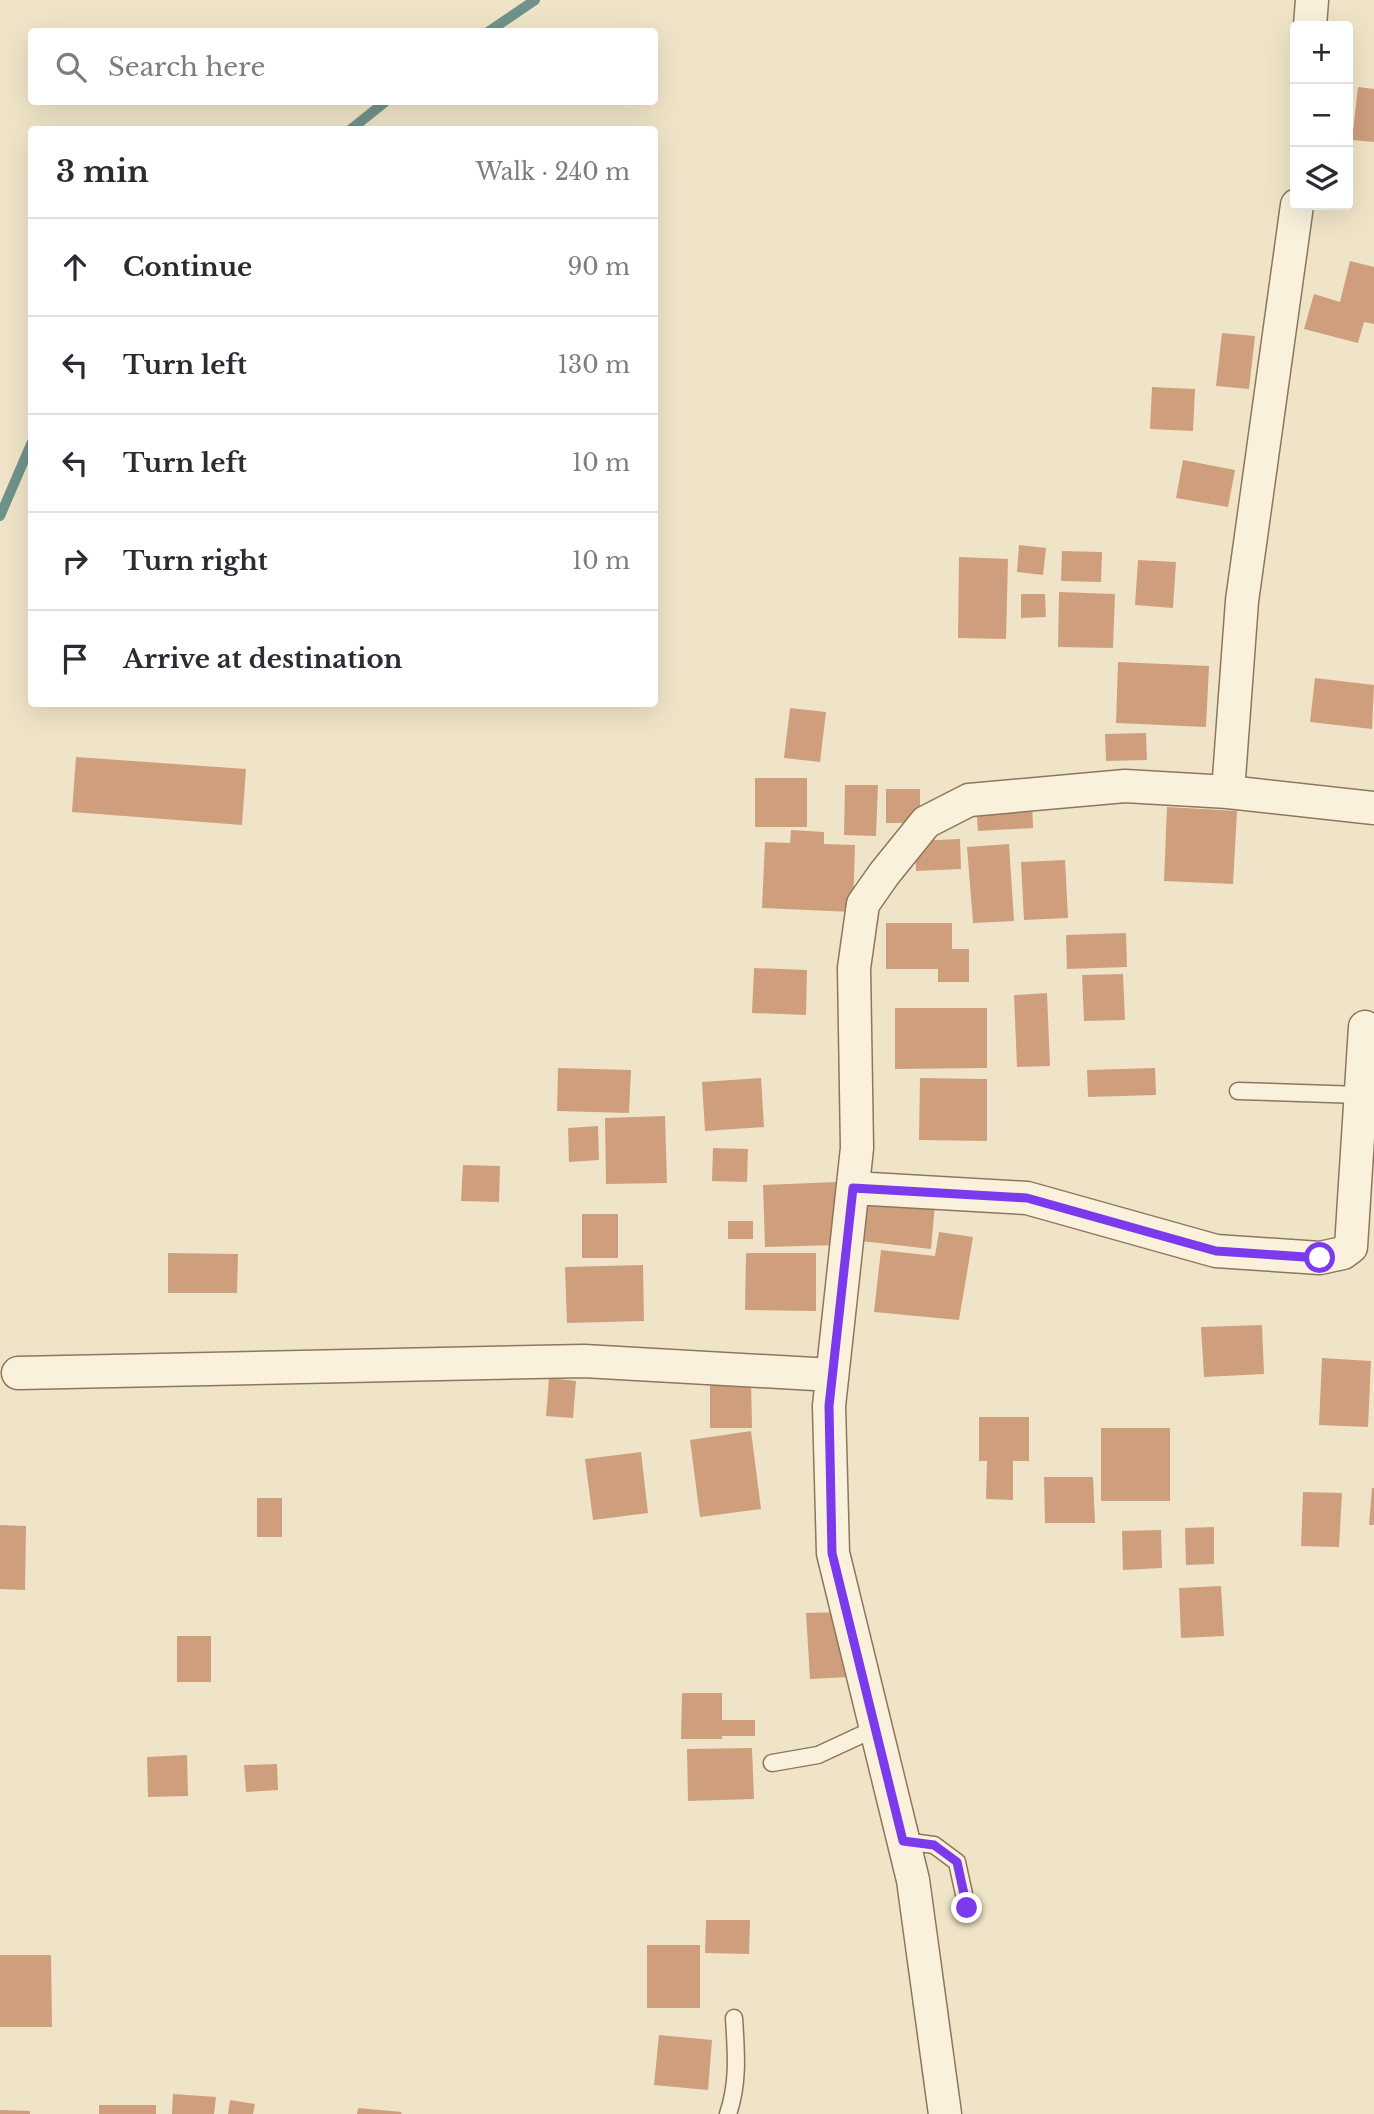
<!DOCTYPE html>
<meta charset="utf-8">
<style>
body{margin:0;font-family:"Libre Baskerville",serif;background:#f7f7f7;color:#2b2b33}
.controls{position:absolute;right:21px;top:21px;display:grid;overflow:hidden;border-radius:7px;box-shadow:0 7px 28px #0002}
.controls button{width:63px;height:63px;display:grid;place-items:center;padding:0;border:0;border-bottom:2px solid #e1e1e2;background:#fff;color:#2b2b33;font:35px sans-serif}
.stop{position:absolute;width:21px;height:21px;margin:-16px;border:5px solid #7c3aed;border-radius:50%;background:#fff}
.stop.end{background:#7c3aed;border-color:#fff;box-shadow:0 2px 7px #0008}
.list{margin:0;padding:0;list-style:none}
h2{display:flex;justify-content:space-between;align-items:center;height:91px;margin:0;padding:0 28px;font-size:30px}
h2 small{font-size:23px;font-weight:400;color:#7c7c81}
.list li{display:grid;grid-template-columns:46px 1fr auto;gap:21px;align-items:center;box-sizing:border-box;height:98px;padding:0 28px;border-top:2px solid #e1e1e2}
.list b{display:block;font-size:26px;white-space:nowrap}
.list em{font-size:23px;font-style:normal;color:#7c7c81}
.icon{flex:none;width:38px;height:38px;fill:none;stroke:currentColor;stroke-width:2;stroke-linecap:round;stroke-linejoin:round}
.map{position:relative;flex:none;width:1374px;height:2114px;overflow:hidden}
.search{position:absolute;background:#fff;box-shadow:0 7px 28px #0002;left:28px;top:28px;width:630px;height:77px;display:flex;align-items:center;gap:18px;box-sizing:border-box;padding:0 24px;border-radius:7px;color:#7c7c81;font-size:26px}
.panel{position:absolute;background:#fff;box-shadow:0 7px 28px #0002;left:28px;top:126px;width:630px;height:581px;border-radius:7px}
.map>svg:first-child{display:block}
.lines{fill:none;stroke-linecap:round;stroke-linejoin:round}
.stream{stroke:#6f938a;stroke-width:10}
.building{fill:#cf9f7d}
.service-casing{stroke:#8d765c;stroke-width:19}
.minor-casing{stroke:#8d765c;stroke-width:35}
.service{stroke:#faf1dc;stroke-width:16}
.minor{stroke:#faf1dc;stroke-width:32}
.route{stroke:#7c3aed;stroke-width:9}
</style>
<div class="map">
<svg width="1374" height="2114" viewBox="0 0 1374 2114">
<rect width="100%" height="100%" fill="#f0e4c8"/>
<g class="lines">
<path class="stream" d="M488,32L535,0
M350,130L385,102
M0,516L32,442"/>
</g>
<path class="building" d="M1358,87L1374,89V142L1352,140Z
M1350,261L1374,267V324L1364,322L1358,343L1304,329L1314,294L1340,302Z
M1222,333L1255,336L1249,389L1216,386Z
M1152,387L1195,389L1193,431L1150,429Z
M1183,460L1235,470L1228,507L1176,498Z
M1019,545L1046,548L1043,575L1017,572Z
M1062,551L1102,552L1101,582L1061,581Z
M959,557L1008,559L1006,639L958,638Z
M1138,560L1176,562L1173,608L1135,605Z
M1059,592L1115,594L1113,648L1058,647Z
M1021,594H1045L1046,617L1021,618Z
M1118,662L1209,666L1206,727L1116,723Z
M1315,678L1374,685L1372,729L1310,722Z
M790,708L826,712L820,762L784,758Z
M1146,733L1147,760L1106,761L1105,734Z
M76,757L246,769L242,825L72,812Z
M755,778H807V827H755Z
M845,785H878L876,836L844,835Z
M886,789H920V823H886Z
M1032,799L1033,828L978,831L976,802Z
M1167,807L1237,811L1233,884L1164,881Z
M791,830L824,832V844L855,845L853,912L762,908L765,842L790,843Z
M960,839L961,869L916,871L915,841Z
M1009,844L1014,921L973,923L967,847Z
M1065,860L1068,918L1024,920L1021,862Z
M886,923H952V949H969V982H938V969H886Z
M1126,933L1127,967L1067,969L1066,935Z
M754,968L807,970L806,1015L752,1013Z
M1123,974L1125,1020L1084,1021L1082,975Z
M1047,993L1050,1066L1017,1067L1014,995Z
M895,1008H987V1068L895,1069Z
M558,1068L631,1070L629,1113L557,1111Z
M1155,1068L1156,1095L1088,1097L1087,1070Z
M761,1078L764,1127L705,1131L702,1082Z
M920,1078L987,1079V1141L919,1140Z
M665,1116L667,1183L606,1184L605,1118Z
M598,1126L599,1160L569,1162L568,1128Z
M713,1148L748,1149L747,1182L712,1181Z
M463,1165L500,1166L499,1202L461,1201Z
M836,1182L839,1245L765,1247L763,1185Z
M866,1196L935,1204L931,1249L861,1241Z
M582,1214H618V1258H582Z
M728,1221H753V1239H728Z
M939,1232L973,1237L959,1320L874,1312L881,1250L935,1256Z
M168,1253L238,1254L237,1293H168Z
M746,1253H816V1311L745,1310Z
M643,1265L644,1321L567,1323L565,1267Z
M1262,1325L1264,1374L1204,1377L1201,1327Z
M1322,1358L1371,1361L1368,1427L1319,1425Z
M549,1378L576,1381L573,1418L546,1416Z
M751,1378L752,1428H710V1379Z
M979,1417H1029V1461H1013V1500L986,1499L987,1461H979Z
M1101,1428H1170V1501H1101Z
M751,1431L761,1509L700,1517L690,1440Z
M641,1452L648,1513L593,1520L585,1459Z
M1044,1477H1093L1095,1523H1045Z
M1372,1488H1374V1525H1369Z
M1303,1492L1342,1493L1339,1547L1301,1546Z
M257,1498H282V1537H257Z
M0,1525L26,1526L25,1590L0,1589Z
M1214,1527V1564L1186,1565L1185,1528Z
M1161,1530L1162,1568L1123,1570L1122,1531Z
M1221,1586L1224,1636L1181,1638L1179,1588Z
M845,1612L848,1677L810,1679L806,1613Z
M177,1636H211V1682H177Z
M682,1693H722V1720H755V1736H722V1739H681Z
M752,1748L754,1799L688,1801L687,1749Z
M187,1755L188,1796L148,1797L147,1757Z
M277,1764L278,1790L246,1792L244,1765Z
M706,1920H750L749,1954L705,1953Z
M647,1945H700V2008H647Z
M0,1955H51L52,2027H0Z
M659,2035L712,2040L708,2090L654,2085Z
M173,2094L216,2097L214,2114H172Z
M230,2100L255,2104L253,2114H228Z
M99,2105H156V2114H99Z
M358,2108L402,2112L401,2114H357Z
M0,2110L30,2111V2114H0Z"/>
<g class="lines">
<g class="service-casing">
<path id="service" d="M1238,1091L1360,1095
M772,1763L818,1755L874,1729
M903,1841L934,1845L957,1862L967,1908
M728,2114C739,2082 736,2051 734,2018"/>
</g>
<g class="minor-casing">
<path id="minor" d="M1310,26L1312,0
M1228,792L1374,808
M853,1188L1027,1198L1216,1251L1320,1258L1343,1253L1351,1247L1365,1027
M18,1373L584,1361L832,1375
M945,2114L913,1880L833,1553L829,1406L857,1148L854,968L863,904L884,874L926,822L969,800L1125,786L1228,792L1242,601L1297,205"/>
</g>
<use href="#service" class="service"/>
<use href="#minor" class="minor"/>
</g>
<g class="lines">
<path class="route" d="M967,1908L957,1862L934,1845L903,1841L832,1553L829,1406L853,1188L1027,1198L1216,1251L1320,1258"/>
</g>
</svg>
<div class="controls">
<button>+</button>
<button>−</button>
<button><svg class="icon" aria-label="layers" viewBox="0 0 24 24"><path d="M12 4l9 5-9 5-9-5zM3 14l9 5 9-5"/></svg></button>
</div>
<div class="stop" style="left:1320px;top:1258px"></div>
<div class="stop end" style="left:967px;top:1908px"></div>
<div class="search"><svg class="icon" aria-label="search" viewBox="0 0 24 24"><circle cx="10" cy="10" r="6"/><path d="M15 15l6 6"/></svg>Search here</div>
<section class="panel">
<h2>3 min<small>Walk · 240 m</small></h2>
<ul class="list">
<li><svg class="icon" aria-label="ahead" viewBox="0 0 24 24"><path d="M12 20V5M6 11l6-6 6 6"/></svg><div><b>Continue</b></div><em>90 m</em></li>
<li><svg class="icon" aria-label="left" viewBox="0 0 24 24"><path d="M17 20v-9H6M10 6l-5 5 5 5"/></svg><div><b>Turn left</b></div><em>130 m</em></li>
<li><svg class="icon" aria-label="left" viewBox="0 0 24 24"><path d="M17 20v-9H6M10 6l-5 5 5 5"/></svg><div><b>Turn left</b></div><em>10 m</em></li>
<li><svg class="icon" aria-label="right" viewBox="0 0 24 24"><path d="M7 20v-9h11M14 6l5 5-5 5"/></svg><div><b>Turn right</b></div><em>10 m</em></li>
<li><svg class="icon" aria-label="arrive" viewBox="0 0 24 24"><path d="M6 21V4h12l-3 4 3 4H6"/></svg><div><b>Arrive at destination</b></div></li>
</ul>
</section>
</div>
